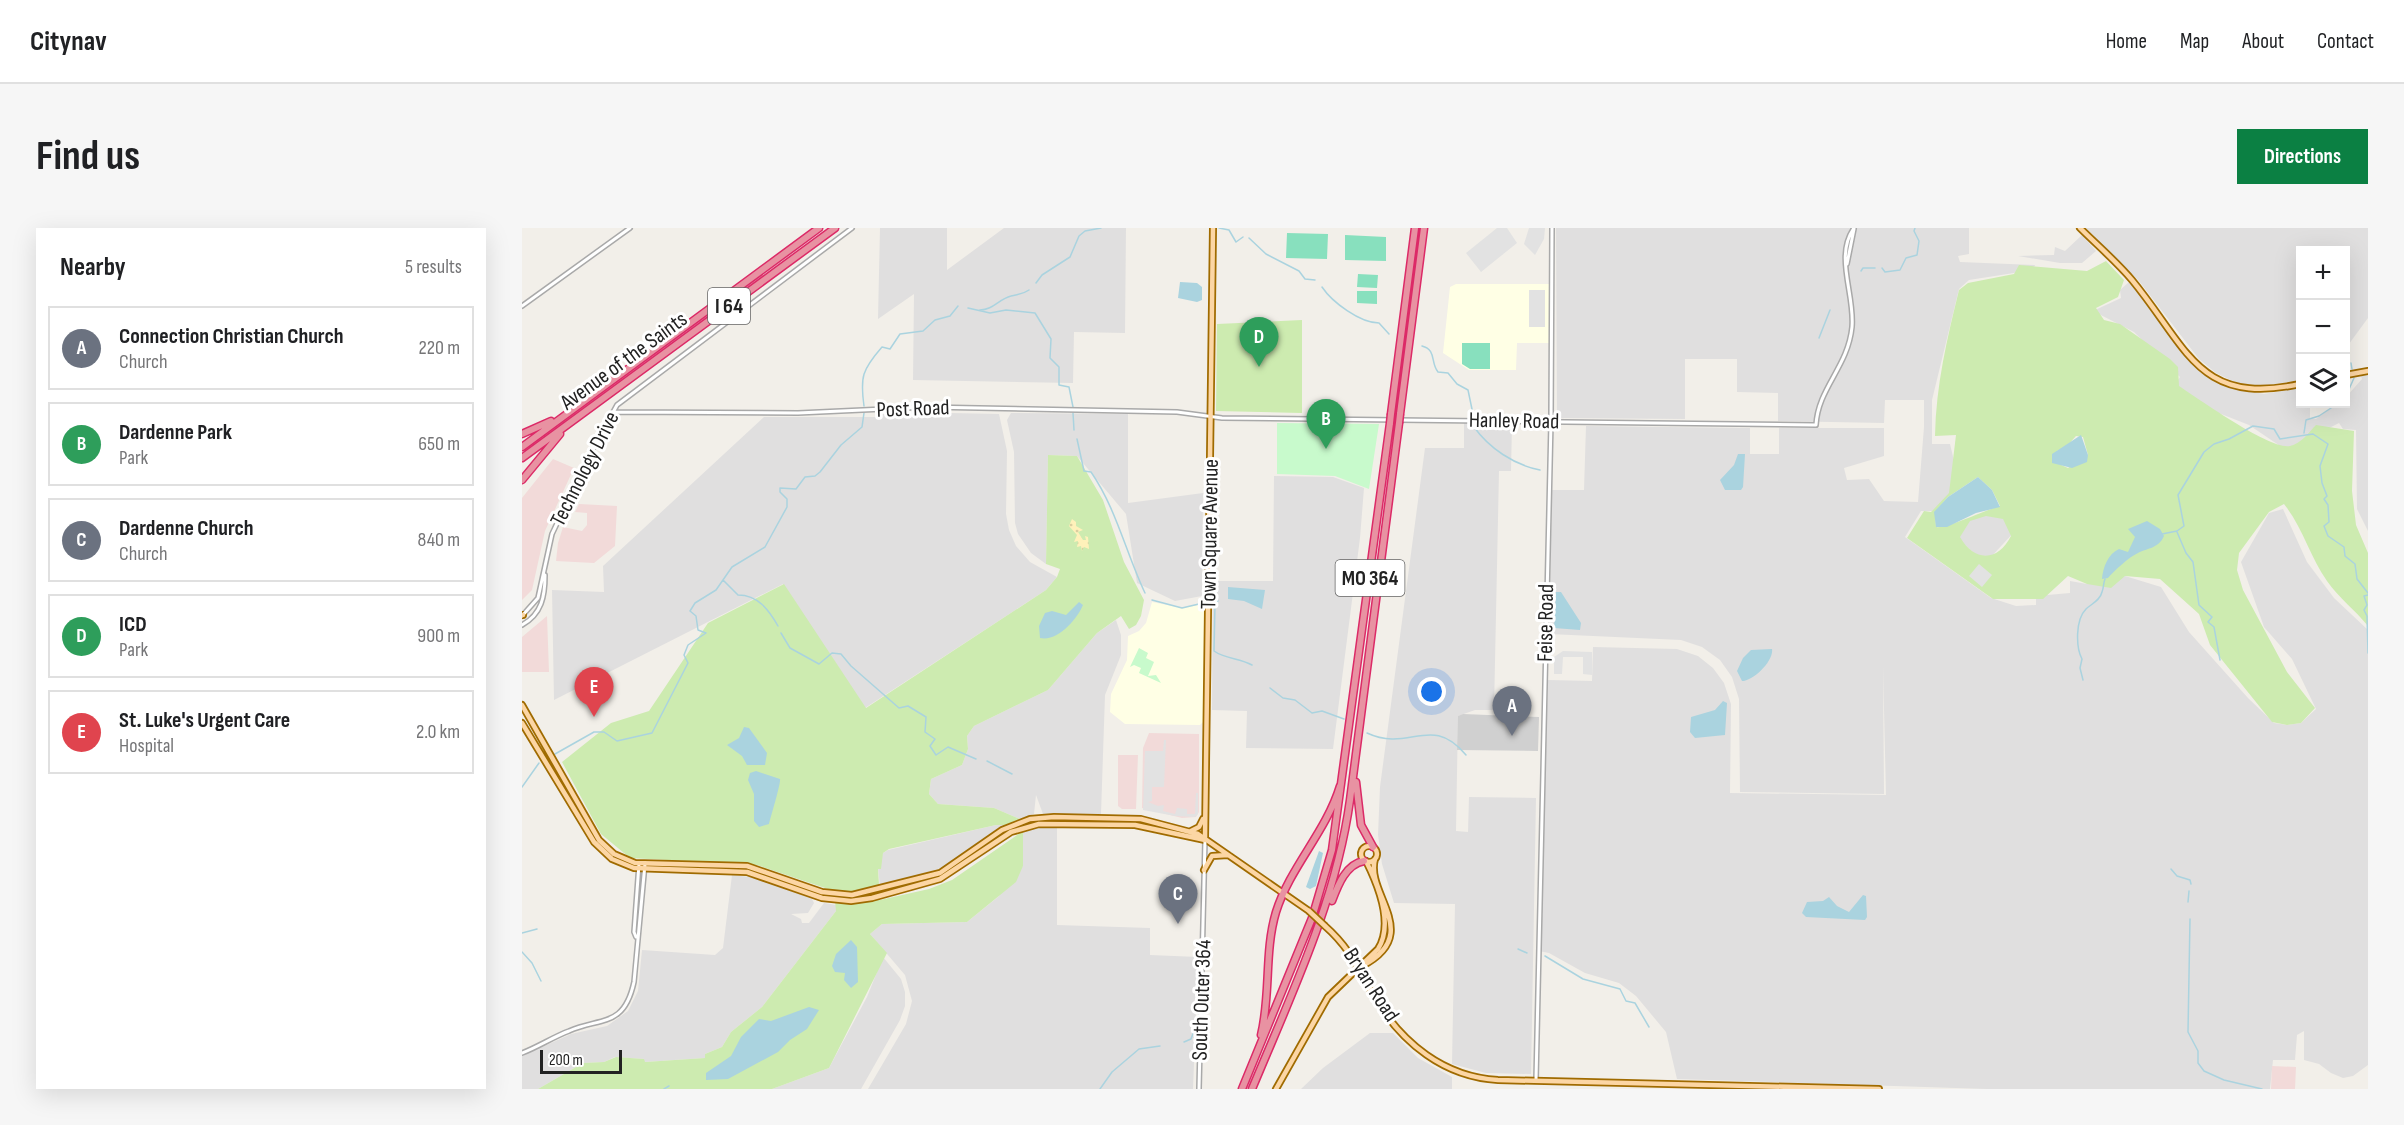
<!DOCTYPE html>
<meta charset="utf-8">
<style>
body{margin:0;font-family:"Sofia Sans Condensed",sans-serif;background:#f6f6f6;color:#202124}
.controls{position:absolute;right:18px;top:18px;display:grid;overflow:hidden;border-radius:0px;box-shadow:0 6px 24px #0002}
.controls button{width:54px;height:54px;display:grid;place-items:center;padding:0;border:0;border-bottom:2px solid #e0e0e0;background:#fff;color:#202124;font:30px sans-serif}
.scale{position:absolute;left:18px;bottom:15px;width:82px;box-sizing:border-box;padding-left:6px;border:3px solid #222;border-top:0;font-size:16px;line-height:21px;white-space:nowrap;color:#222;-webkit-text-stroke:4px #fff;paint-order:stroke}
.you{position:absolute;left:910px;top:464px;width:21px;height:21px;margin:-15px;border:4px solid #fff;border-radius:50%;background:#1a73e8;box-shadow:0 0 0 9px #1a73e833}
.badge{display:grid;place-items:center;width:39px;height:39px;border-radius:50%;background:#0b8043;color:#fff;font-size:20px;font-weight:700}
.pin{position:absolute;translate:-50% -50px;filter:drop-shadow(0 2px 3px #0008)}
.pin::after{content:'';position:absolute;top:32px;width:21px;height:18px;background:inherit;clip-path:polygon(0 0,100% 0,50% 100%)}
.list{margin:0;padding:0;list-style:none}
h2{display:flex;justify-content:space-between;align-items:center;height:78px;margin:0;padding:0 24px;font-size:26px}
h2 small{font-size:20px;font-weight:400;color:#757577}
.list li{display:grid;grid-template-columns:39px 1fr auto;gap:18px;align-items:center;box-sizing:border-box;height:84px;margin:0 12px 12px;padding:0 12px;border:2px solid #e0e0e0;border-radius:0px}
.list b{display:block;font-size:22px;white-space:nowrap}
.list p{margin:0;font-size:20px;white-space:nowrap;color:#757577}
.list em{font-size:20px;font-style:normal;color:#757577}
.icon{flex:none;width:33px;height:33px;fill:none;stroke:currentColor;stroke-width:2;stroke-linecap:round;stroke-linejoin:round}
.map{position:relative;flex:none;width:1846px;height:861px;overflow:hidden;border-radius:0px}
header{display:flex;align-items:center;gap:36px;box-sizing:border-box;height:84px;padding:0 30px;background:#fff;border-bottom:2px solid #e0e0e0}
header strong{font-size:28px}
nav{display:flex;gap:33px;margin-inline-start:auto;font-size:21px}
.intro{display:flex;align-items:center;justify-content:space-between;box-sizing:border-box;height:144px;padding:0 36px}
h1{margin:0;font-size:42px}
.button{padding:15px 27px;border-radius:0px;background:#0b8043;color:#fff;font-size:21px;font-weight:700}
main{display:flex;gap:36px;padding:0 36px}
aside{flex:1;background:#fff;border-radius:0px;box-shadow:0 6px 24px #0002}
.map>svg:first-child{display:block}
.residential{fill:#e0dfdf}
.commercial{fill:#f2dad9}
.education{fill:#ffffe5}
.religious{fill:#d0d0d0}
.grass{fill:#cdebb0;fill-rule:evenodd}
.sand{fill:url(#sand-dots)}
.park{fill:#c8facc}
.pitch{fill:#88e0be}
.parking{fill:#e2e2e2}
.water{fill:#aad3df}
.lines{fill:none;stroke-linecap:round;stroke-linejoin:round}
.stream{stroke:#aad3df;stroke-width:1.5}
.minor-casing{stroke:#a9a9a9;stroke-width:6}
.major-casing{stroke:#a06b00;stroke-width:8}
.highway-casing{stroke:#dc2a67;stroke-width:9}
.minor{stroke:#fff;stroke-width:3}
.major{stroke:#fcd6a4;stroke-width:4.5}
.highway{stroke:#e892a2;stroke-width:6}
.major-bridge-casing{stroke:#a06b00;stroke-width:8;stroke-linecap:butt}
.highway-bridge-casing{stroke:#dc2a67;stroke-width:9;stroke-linecap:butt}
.major-bridge{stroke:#fcd6a4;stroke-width:4.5}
.highway-bridge{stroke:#e892a2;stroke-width:6}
.labels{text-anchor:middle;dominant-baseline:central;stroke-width:6;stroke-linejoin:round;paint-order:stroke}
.shield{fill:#fff;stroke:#646464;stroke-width:1.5}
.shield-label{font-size:21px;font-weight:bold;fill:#222}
.street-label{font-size:22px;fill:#222;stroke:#fff}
</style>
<header>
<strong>Citynav</strong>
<nav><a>Home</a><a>Map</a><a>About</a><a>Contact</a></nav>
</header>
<div class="intro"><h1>Find us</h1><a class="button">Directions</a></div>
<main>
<aside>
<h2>Nearby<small>5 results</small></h2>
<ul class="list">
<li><span class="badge" style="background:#6b7280">A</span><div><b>Connection Christian Church</b><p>Church</p></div><em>220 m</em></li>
<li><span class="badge" style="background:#2e9e5b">B</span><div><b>Dardenne Park</b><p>Park</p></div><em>650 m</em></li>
<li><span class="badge" style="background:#6b7280">C</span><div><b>Dardenne Church</b><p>Church</p></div><em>840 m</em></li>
<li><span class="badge" style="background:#2e9e5b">D</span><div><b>ICD</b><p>Park</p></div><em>900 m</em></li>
<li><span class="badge" style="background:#e0444e">E</span><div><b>St. Luke's Urgent Care</b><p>Hospital</p></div><em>2.0 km</em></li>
</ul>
</aside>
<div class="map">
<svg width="1846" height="861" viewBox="0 0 1846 861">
<defs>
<pattern id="sand-dots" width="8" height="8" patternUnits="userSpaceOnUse" patternTransform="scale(1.5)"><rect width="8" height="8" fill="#fff1ba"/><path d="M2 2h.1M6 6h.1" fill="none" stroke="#dacea0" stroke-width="1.8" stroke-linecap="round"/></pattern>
</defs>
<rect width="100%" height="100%" fill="#f2efe9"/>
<path class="residential" d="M358,0H425V42L482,0H604L603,105L552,104L551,155L391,152L392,66L356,91Z
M1034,0H1447V26L1436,28L1438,34L1513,37L1511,42L1447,52L1437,61L1410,172V216H1428L1438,258L1410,283H1399L1383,309L1469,370L1494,378L1514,377V368L1548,365V353L1565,356L1603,348L1639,359L1667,404L1726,470L1752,495L1765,497L1779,495L1794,481L1770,431L1742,399L1719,334L1747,285L1761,281L1785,334L1812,370L1846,402V837L1831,848L1821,850L1809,845L1797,836L1782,832V803L1775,807L1773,832H1751L1748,861H1465L1155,851L1144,804L1114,768L1097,755L1063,745L1027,725L1017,723L1026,452L1070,453L1071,419L1155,421L1176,428L1191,440L1202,455L1209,476L1208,565L1364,567L1361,439L1362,566L1218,564L1217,471L1210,449L1198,432L1180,419L1159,412L1027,406L1030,262H1062L1064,198L1228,200V226H1257V200H1362V228L1322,240L1325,252L1347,251L1362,273L1396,274L1402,199V172H1363L1362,195L1256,193V165L1215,164V131H1163V191L1035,190Z
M1564,0H1846V90L1824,120V22H1778V152L1742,158L1715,155L1694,145L1677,131L1617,53Z
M1560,7L1574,23L1560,35H1538L1496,28L1532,27L1533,19L1543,23Z
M1607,54L1672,137L1680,145L1704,159L1742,166L1778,160V176H1788V190L1794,191L1814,176H1824V169L1840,151L1839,148L1846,146V303L1835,281L1834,202L1821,201L1817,195L1764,222L1727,197L1694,184L1652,157L1658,149L1612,104L1571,83L1599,70L1598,62Z
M379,184L477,186L485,223L484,286L487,302L494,318L508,334L535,349L524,362L343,480L261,356L32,472L30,362L82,364L81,338L242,189H356V186Z
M489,185L606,186V275L681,265L680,368L653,373L615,355L604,286L555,228L526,227L524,336L509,325L496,306L493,295L492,224L485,192Z
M942,195L990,196L989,243H977L972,482H953L936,488L934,603L946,604L947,569L1014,570L1009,846L964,845L930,836L933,676L872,675L860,636L856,607L858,559L903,220H942Z
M752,248L811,249L842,260L838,310L811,521L724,520L725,483L690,482L691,353H751Z
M1479,283L1494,302L1468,330L1469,340L1421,298Z
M594,392L599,407V427L583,467L579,586H521L514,567L512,586L498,591L472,580L416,576L407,566L409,551L440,537L446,521L445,508L452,498L526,462L575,405Z
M474,597H483L422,639L358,659L356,640L361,625L366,622Z
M524,599H535V697L628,700V727L676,729L671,861H346L384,796L390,773L383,747L348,706L360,696L445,694L476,669L501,638V603Z
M210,647L237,650L290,671L292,675L286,685L269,686L279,691L280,695H287L302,675L314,677V683L240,779L209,804L200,819L183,826V830L122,834V831L93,829L82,834L61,835L16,861H0V828L49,806L85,798L106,783L116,763L120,722L193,727L201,720Z
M361,729L379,751L383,764V778L378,792L339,861H250L307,840L345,769Z
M848,805H871L896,830L930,849V861H779L801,840Z"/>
<path class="commercial" d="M31,231L52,240L23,303L10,362L0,372V270Z
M57,276L95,278L93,318L72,335L34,333L36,315L41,299L60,303L65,297V285L53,284Z
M25,388L27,444H0V409Z
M627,505L677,506V584L674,589L660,590L620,580L621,520Z
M596,527H616L614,581H600L596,578Z
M1750,838L1774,839L1773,861H1749Z"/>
<path class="education" d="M934,56H1030L1029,115H995L994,142H947L921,125L928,59Z
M630,374L660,380L683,376V462L682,493L678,497L603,496L588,484L589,466L605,432L606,408L617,403L624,395Z"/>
<path class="religious" d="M941,486L1017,489L1016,523L935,522L936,488Z"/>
<path class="grass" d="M1584,33L1602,52L1596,69L1574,80L1582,92L1598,96L1648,131L1656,139L1657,158C1677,171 1748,222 1768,218C1779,216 1787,204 1794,197L1832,203L1830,263L1834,297L1846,325V398C1833,382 1817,370 1805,353C1788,329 1781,300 1762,276L1747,284L1717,325L1715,342L1721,362L1765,444L1793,480L1779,495L1765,497L1750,494L1688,417L1677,386L1638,351L1603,348L1589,360L1565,356L1546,348L1521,371H1471L1385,310L1402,283L1409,284L1427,265L1434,207L1413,208C1414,157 1425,111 1437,62L1446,55L1492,46L1497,37L1565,43ZM1554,208L1561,209L1566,227L1546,240L1537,236L1535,223L1545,218ZM1456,249L1470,262L1478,278C1463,282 1424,301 1414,299L1413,284L1426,269ZM1464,288L1481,291L1489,308C1476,334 1452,334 1438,309L1448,293Z
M780,92V185L694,183L695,96Z
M526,227L555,228L581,272L602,334L622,372L619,388L614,397L607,401L599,388L575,405L526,462L452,498L445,508L446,521L440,537L409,551L407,566L416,576L472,580L498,591L483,597H474L367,621L361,625L359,641H356L358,672L407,661L430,652L501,603V638L494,654L445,694L360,696L348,706L365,725L307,840L250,861H16L61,835L82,834L94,829L122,831L123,834L183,830V826L200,819L209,804L240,779L314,683L312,663L235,637L108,630L79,606L40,534L89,495L127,483L186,395L262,356L344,480L524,362L535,349L538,341L524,336Z"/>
<path class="sand" d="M550,291L554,294V298L561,302L556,304L561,312H564L563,308L566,309L567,321L562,319L560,323L559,318L555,319L556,313L552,314L555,307L547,298Z"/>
<path class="park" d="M755,195L857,196L847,261L813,248L755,246Z
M617,420L626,425L624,430L632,434L626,448L634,447L639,455L617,445L619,440L612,437L608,439Z"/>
<path class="pitch" d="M765,5L806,6L805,31L764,30Z
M823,7L864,9V33L823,32Z
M836,46L856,47L855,60L835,59Z
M835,63H855V76L835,75Z
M940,115H968V141H948L940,136Z"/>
<path class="parking" d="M975,0H985L995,15L959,44L944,25Z
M1007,0H1023L1022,11L1013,27L1002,16Z
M1007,62H1023V99H1007Z
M1457,336L1470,347L1460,359L1447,348Z
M1041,423L1070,424V447L1061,446V429H1041L1040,446H1032V429Z
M642,512H644L642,559H630V573L626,574L636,578L642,577L641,583L653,586L655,580L665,581V586H673L674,565H676V586L673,589L653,588L621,582L623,523H641Z"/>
<path class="water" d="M658,54L675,55L680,59V72L675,74L656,70Z
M1559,207L1566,227L1565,234L1550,240L1530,235V226Z
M1216,226H1223L1221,259L1219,262H1203L1198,252L1212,237Z
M1456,249L1470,262L1478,279L1454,285L1425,299H1414L1412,284L1426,269Z
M1625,293L1638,301L1642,308C1637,320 1626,320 1616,325C1607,329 1592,343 1586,350L1580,351C1581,339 1586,326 1597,321L1606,324L1613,309L1606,301Z
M706,359L743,362L740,381L722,373L706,371Z
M1034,364H1039L1059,395L1058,402L1032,400Z
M557,374L561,377C555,391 536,414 518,410L517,398L523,385L530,383L544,387Z
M1250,421C1252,433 1231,453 1220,453L1215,443L1221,430L1229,422Z
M1201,473L1205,475L1203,507L1173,510L1168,504L1169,489L1193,482Z
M222,499L227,500L245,525L243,537H225L220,528L205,517L217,510Z
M234,543L258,551C259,555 249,588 247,596L237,599L232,593V566L226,552L228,545Z
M797,623L801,625L794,658L788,661L784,659Z
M1341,667L1344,668L1345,689L1343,692L1284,689L1280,685L1285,674L1301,673L1307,669L1315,678L1327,684Z
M329,712L335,719L336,754L329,760L322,752L323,745L313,744L310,738L314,726Z
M287,779L297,782L285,801L268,812L256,824L206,851L184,852V845L209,828L219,809L237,791L249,793Z"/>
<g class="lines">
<path class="stream" d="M697,0L707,2L714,14L721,9
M727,10L744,26L777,43L783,51L793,52
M1360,40L1363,44L1378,42L1384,30L1395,27L1397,13L1392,3L1393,0
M1339,43L1341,40H1353
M514,55L520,47L548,29L557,8L563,3L579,0
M800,59C810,74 838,95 857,95L867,106
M446,80L468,85L484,82L513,85L529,111L528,130L537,139V157L547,159L551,179
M458,82C471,82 477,71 489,68C496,66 500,67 507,62
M1297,110L1308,82
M900,118C915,122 908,134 916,144L926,145L935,156L946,162L951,186
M1829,135L1830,141
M1824,168L1832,150
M342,178C338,149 340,142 360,119L368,121L378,106L401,103L413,92L428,88L436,78
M551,185L552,202
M952,199C967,220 992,237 1018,242
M1782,205L1784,192L1797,188L1815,176
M555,211L562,243L569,244C594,280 604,325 623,365
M1655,304L1664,325L1671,334L1677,377L1690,389L1686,394L1692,399L1698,432
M1640,306L1655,303L1662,298L1656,267L1682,224L1692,216L1707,211L1731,198L1752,201L1758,211L1791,206L1806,216L1798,238L1800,255L1805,268L1802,271L1806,277L1807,294L1802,298L1806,308L1822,319L1823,328L1833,336L1835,351L1846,365
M201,352L216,367C236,367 247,382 256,398
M1846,367L1842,368L1845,377L1842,382L1845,388L1846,425
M630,372L660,380L681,375
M696,373L693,375L692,423C703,431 718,430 730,437
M259,405L268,420L297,436L310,425L319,426L329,438L377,480L386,478L404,489L403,504L413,511L408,518L414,527L426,519L454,531
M1561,452L1558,440L1560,431C1554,420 1553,392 1564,381C1569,376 1578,373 1580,364C1582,359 1581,356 1583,351
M748,460L761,470L773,472L790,485L800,483L822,491
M845,505C888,525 909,485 944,527
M33,526L72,504H82L95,513L130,505L166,435L162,427L166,417L184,405L176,402L174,388L168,383L173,375L194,362L210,339L243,319L265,279V271L258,264V260L274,261L283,249L293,248L298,244L319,217L340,199L342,185
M465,533L490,546
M0,559L17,535
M1649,641L1655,648L1668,652L1669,656
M1666,674L1667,663
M1668,691L1666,804L1676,823V835L1682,843L1702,852L1740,861
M0,705L15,701
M996,721L1005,725
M0,724L10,735L19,753
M1023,728L1061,751L1098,761L1104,773L1113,775L1127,799
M662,814L669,811L672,803
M142,861L147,858
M578,861L590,844L617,821L638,818"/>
<g class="minor-casing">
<path id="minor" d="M1325,36L1332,1
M0,78L108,0
M91,184L276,185L405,179L655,184L700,190L1294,197C1296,160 1326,139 1330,99C1333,66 1312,28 1332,0
M0,388L16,370L30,306L65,232L95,177L330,0
M0,397C20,386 23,368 23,347
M114,709L112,704L117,636
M0,825C16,819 31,809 47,803C79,789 102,800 112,754L123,636
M1014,852L1029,194L1030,0
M677,861L683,612"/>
</g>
<g class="major-casing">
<path id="major" d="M1558,0C1575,17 1595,34 1610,52C1666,120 1676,178 1778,156
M1824,147L1846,143
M0,387H1
M0,477L77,612L92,626L113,635L225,638L300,664L330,667L418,645L480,602L508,591L532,589L619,591L676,606L787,683
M0,495L72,614L90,631L112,640L225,644L300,670L329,673L350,670L418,651L489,604L517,596L613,597L683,612
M669,603L677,599L681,591
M683,612L691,0
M839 626a8 8 0 1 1 16 0a8 8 0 1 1-16 0Z
M682,642L690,628L706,627
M803,698C829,721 836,741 853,770C880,815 922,849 976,852L1357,861
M840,738C902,706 843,666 853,631
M754,861L806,769L856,721C872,696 856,657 844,633"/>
</g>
<g class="highway-casing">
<path id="highway" d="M869,186L893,0
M878,186L902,0
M0,206L29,193
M0,219L297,0
M0,230L313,0
M0,252L38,206
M834,554L839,597L851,619
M810,673C816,657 824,636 842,633
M739,807C749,767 742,724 754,684C768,639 804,604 818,558
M720,861L790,690L810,622L868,195
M730,861C769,767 814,674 828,572L877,195"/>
</g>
<use href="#minor" class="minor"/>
<use href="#major" class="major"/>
<use href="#highway" class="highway"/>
<g class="major-bridge-casing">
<path id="major-bridge" d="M787,683L803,698"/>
</g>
<g class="highway-bridge-casing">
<path id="highway-bridge" d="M868,195L869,186
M877,195L878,186"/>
</g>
<use href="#major-bridge" class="major-bridge"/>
<use href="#highway-bridge" class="highway-bridge"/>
</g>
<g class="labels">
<g class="shield">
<rect x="186" y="60" width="42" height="36" rx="4.5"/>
<rect x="813.5" y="332" width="69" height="36" rx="4.5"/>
</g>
<g class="shield-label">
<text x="207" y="78">I 64</text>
<text x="848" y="350">MO 364</text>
</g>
<g class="street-label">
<text transform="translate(102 133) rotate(-36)">Avenue of the Saints</text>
<text transform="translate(391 181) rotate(-2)">Post Road</text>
<text transform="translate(992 193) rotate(1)">Hanley Road</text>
<text transform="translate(63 241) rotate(-63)">Technology Drive</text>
<text transform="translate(688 306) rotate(-89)">Town Square Avenue</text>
<text transform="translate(1024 395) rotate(-89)">Feise Road</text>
<text transform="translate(849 757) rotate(57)">Bryan Road</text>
<text transform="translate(680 772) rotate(-88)">South Outer 364</text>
</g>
</g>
</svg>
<div class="controls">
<button>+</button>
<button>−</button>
<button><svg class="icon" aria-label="layers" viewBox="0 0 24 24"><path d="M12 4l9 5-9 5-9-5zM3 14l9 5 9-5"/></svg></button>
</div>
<div class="scale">200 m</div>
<div class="you"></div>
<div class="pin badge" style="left:990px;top:508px;background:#6b7280">A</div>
<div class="pin badge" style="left:804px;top:221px;background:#2e9e5b">B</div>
<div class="pin badge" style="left:656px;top:696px;background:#6b7280">C</div>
<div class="pin badge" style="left:737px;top:139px;background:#2e9e5b">D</div>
<div class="pin badge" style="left:72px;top:489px;background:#e0444e">E</div>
</div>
</main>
